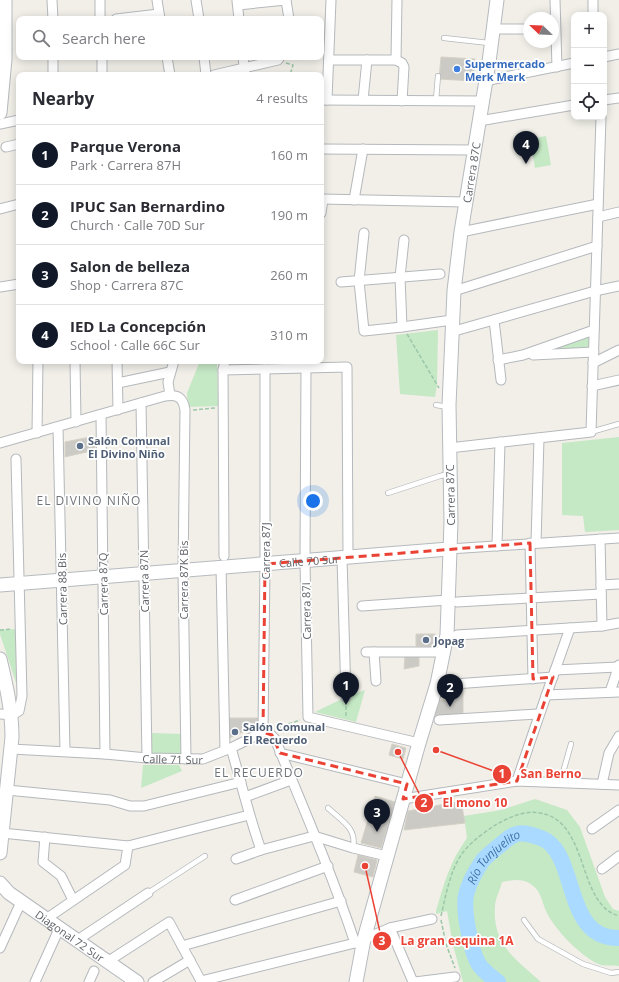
<!DOCTYPE html>
<meta charset="utf-8">
<style>
body{margin:0;font-family:"Open Sans",sans-serif;background:#f7f7f7;color:#2b2b33}
.controls{position:absolute;right:12px;top:12px;display:grid;overflow:hidden;border-radius:8px;box-shadow:0 2px 10px #0003}
.controls button{width:36px;height:36px;display:grid;place-items:center;padding:0;border:0;border-bottom:1px solid #e1e1e2;background:#fff;color:#2b2b33;font:20px sans-serif}
.compass{position:absolute;left:523px;top:12px;width:36px;height:36px;border-radius:50%;background:#fff;box-shadow:0 2px 10px #0003;rotate:293deg}
.you{position:absolute;left:313px;top:501px;width:14px;height:14px;margin:-10px;border:3px solid #fff;border-radius:50%;background:#1a73e8;box-shadow:0 0 0 6px #1a73e833}
.badge{display:grid;place-items:center;width:26px;height:26px;border-radius:50%;background:#111827;color:#fff;font-size:13px;font-weight:700}
.pin{position:absolute;translate:-50% -33px;filter:drop-shadow(0 1px 2px #0008)}
.pin::after{content:'';position:absolute;top:21px;width:14px;height:12px;background:inherit;clip-path:polygon(0 0,100% 0,50% 100%)}
.list{margin:0;padding:0;list-style:none}
h2{display:flex;justify-content:space-between;align-items:center;height:52px;margin:0;padding:0 16px;font-size:17px}
h2 small{font-size:13px;font-weight:400;color:#7c7c81}
.list li{display:grid;grid-template-columns:26px 1fr auto;gap:12px;align-items:center;box-sizing:border-box;height:60px;padding:0 16px;border-top:1px solid #e1e1e2}
.list b{display:block;font-size:15px;white-space:nowrap}
.list p{margin:0;font-size:13px;white-space:nowrap;color:#7c7c81}
.list em{font-size:13px;font-style:normal;color:#7c7c81}
.icon{flex:none;width:22px;height:22px;fill:none;stroke:currentColor;stroke-width:2;stroke-linecap:round;stroke-linejoin:round}
.map{position:relative;flex:none;width:619px;height:982px;overflow:hidden}
.search{position:absolute;background:#fff;box-shadow:0 2px 10px #0003;left:16px;top:16px;width:308px;height:44px;display:flex;align-items:center;gap:10px;box-sizing:border-box;padding:0 14px;border-radius:8px;color:#7c7c81;font-size:15px}
.panel{position:absolute;background:#fff;box-shadow:0 2px 10px #0003;left:16px;top:72px;width:308px;height:292px;border-radius:8px}
.map>svg:first-child{display:block}
.green{fill:#c5e8c5}
.lines{fill:none;stroke-linecap:round;stroke-linejoin:round}
.river{stroke:#aadaff;stroke-width:16}
.building{fill:#cccac5;stroke:#d6d1c6}
.lane-casing{stroke:#b5b8bc;stroke-width:6}
.street-casing{stroke:#b5b8bc;stroke-width:11}
.secondary-casing{stroke:#b6babf;stroke-width:15}
.path{stroke:#9cc7a9;stroke-width:1.5;stroke-dasharray:4 2;stroke-linecap:butt}
.lane{stroke:#fff;stroke-width:4.5}
.street{stroke:#fff;stroke-width:9}
.secondary{stroke:#fff;stroke-width:13}
.marked{fill:none;stroke:#ea4335;stroke-width:3;stroke-dasharray:8 5;stroke-linejoin:round}
.shop-dot{fill:#3f7fe0;stroke:#fff;stroke-width:1.5}
.service-dot{fill:#5c6f8a;stroke:#fff;stroke-width:1.5}
.labels{text-anchor:middle;dominant-baseline:central;stroke-width:3.5;stroke-linejoin:round;paint-order:stroke}
.shop-label{font-size:11px;font-weight:bold;fill:#366cbe;stroke:#fff;text-anchor:start}
.street-label{font-size:11px;fill:#5f6368;stroke:#fff}
.service-label{font-size:11px;font-weight:bold;fill:#4e5e75;stroke:#fff;text-anchor:start}
.neighbourhood-label{font-size:12px;letter-spacing:1px;fill:#70757a;stroke:#fff}
.water-label{font-size:12px;font-style:italic;fill:#4174aa;stroke:#fff}
.leader{fill:none;stroke:#ea4335;stroke-width:1.5}
.callout-dot{fill:#ea4335;stroke:#fff;stroke-width:1.5}
.mark-label{font-size:12px;text-anchor:middle;font-weight:bold;fill:#fff}
.callout-label{font-size:12px;text-anchor:middle;font-weight:bold;fill:#ea4335;stroke:#fff;stroke-width:3.5;stroke-linejoin:round;paint-order:stroke}
</style>
<div class="map">
<svg width="619" height="982" viewBox="0 0 619 982">
<rect width="100%" height="100%" fill="#f1efe8"/>
<path class="green" d="M546,136L551,165L535,168L530,139Z
M438,330L437,385L435,397L400,394L396,335Z
M590,334L589,347L533,353Z
M200,361H217L218,406L188,407L187,393Z
M619,437V530L585,532L583,516L562,515V443Z
M16,629L19,692L0,634V630Z
M365,690L356,722L315,712L346,697Z
M151,733L181,734V755H151Z
M143,765H179L182,771L141,788Z
M535,799L567,810L580,827L605,897L613,909L619,911V966C613,965 606,966 601,965C582,958 554,929 546,911C542,902 541,891 532,885C523,878 512,880 502,882C500,890 495,899 495,906C492,945 516,959 541,982H463L453,945L447,911L436,914V911C444,884 450,861 467,838L464,816L501,810Z"/>
<g class="lines">
<path class="river" id="s1" d="M498,982C491,977 486,973 480,966C471,954 463,910 466,895C469,883 476,870 483,860C488,855 494,850 499,846C504,842 509,837 514,835C522,831 533,835 541,838C579,852 562,939 619,938"/>
</g>
<path class="building" d="M321,39H324V55H321Z
M441,57L475,59L473,81L439,79Z
M95,436V450L65,457V442Z
M416,634H435V647L416,646Z
M419,655V666L404,669L405,656Z
M454,687H463V714L435,715L439,700H454Z
M227,718H261V724L227,739Z
M392,744L406,748L403,759L389,755Z
M375,796L395,802L381,848L361,843Z
M461,801L465,823L404,830L408,811Z
M358,855L377,860L373,877L354,872Z"/>
<g class="lines">
<g class="lane-casing">
<path id="lane" d="M444,38L489,43
M436,100L438,76
M436,405L448,407
M591,432L619,424
M388,493L440,476L449,474
M560,783L571,744
M328,808C342,821 357,828 353,848
M148,893L205,856
M524,920L538,939L583,964L611,973L619,972"/>
</g>
<g class="street-casing">
<g id="street">
<path d="M52,0L53,19"/>
<path d="M100,0V19"/>
<path d="M157,0L160,19"/>
<path d="M196,0L199,19"/>
<path d="M286,0L289,19"/>
<path d="M555,0L557,67"/>
<path d="M593,0V15"/>
<path d="M237,1L239,19"/>
<path d="M238,5L286,0"/>
<path d="M116,19L159,14"/>
<path d="M493,29H529"/>
<path d="M53,57V75"/>
<path d="M102,57V75"/>
<path d="M167,57L170,75"/>
<path d="M204,57L206,75"/>
<path d="M243,57L245,75"/>
<path d="M604,57L619,54"/>
<path d="M329,60H396L402,63L404,67L402,101"/>
<path d="M396,60L397,0"/>
<path d="M214,75L278,60L280,57"/>
<path d="M485,81L574,63"/>
<path d="M321,100L482,101"/>
<path d="M327,100L331,0"/>
<path d="M363,100L367,60"/>
<path d="M604,100L619,98"/>
<path d="M479,121L574,105"/>
<path d="M0,124L19,120"/>
<path d="M6,147L19,144"/>
<path d="M321,149L474,150"/>
<path d="M321,199L465,202"/>
<path d="M354,200L363,149"/>
<path d="M0,209L19,204"/>
<path d="M321,213L323,199"/>
<path d="M598,217L619,212"/>
<path d="M461,232L598,204"/>
<path d="M364,233L359,281L364,331L402,327L452,320"/>
<path d="M341,282L440,274"/>
<path d="M0,287L19,284"/>
<path d="M454,291L597,246"/>
<path d="M494,320L501,380"/>
<path d="M402,327L400,277L404,240"/>
<path d="M451,332L595,291L619,286"/>
<path d="M533,355L594,352"/>
<path d="M498,360L523,355L594,330"/>
<path d="M75,361L76,422"/>
<path d="M117,361L118,410"/>
<path d="M305,361L306,368L305,561L308,717L419,743"/>
<path d="M593,363L619,350"/>
<path d="M223,370L347,367L348,557"/>
<path d="M118,383L170,372"/>
<path d="M592,386L619,380"/>
<path d="M170,395L168,382L174,361"/>
<path d="M141,403L147,758"/>
<path d="M101,415L105,754"/>
<path d="M58,427L65,751"/>
<path d="M37,433L38,361"/>
<path d="M0,443L165,396C177,394 183,397 185,410L183,571L186,759"/>
<path d="M449,448L591,432L601,117"/>
<path d="M600,539L602,626"/>
<path d="M530,543L533,679"/>
<path d="M536,543L539,438"/>
<path d="M497,546L500,442"/>
<path d="M449,549L619,538"/>
<path d="M224,556L223,370L225,361"/>
<path d="M342,558L346,697"/>
<path d="M221,567L225,750"/>
<path d="M601,585L619,584"/>
<path d="M457,602L601,594"/>
<path d="M362,606L448,600"/>
<path d="M457,635L602,626L619,623"/>
<path d="M366,652H444"/>
<path d="M374,652L376,681"/>
<path d="M555,670L618,667"/>
<path d="M454,684L553,677"/>
<path d="M610,692L619,665"/>
<path d="M546,695L619,692"/>
<path d="M0,714L12,715L19,711L22,696L16,459"/>
<path d="M439,720L538,714"/>
<path d="M263,732L265,564V369"/>
<path d="M231,748C241,782 249,816 261,850"/>
<path id="s2" d="M11,749L105,754L147,758L203,759L231,748L263,732H268L275,739C303,807 332,874 355,943"/>
<path d="M280,753L407,784"/>
<path d="M517,781C534,729 552,679 570,628"/>
<path d="M602,784L609,753L619,736"/>
<path d="M7,790L110,800L130,806H144L241,782"/>
<path d="M245,797L291,780"/>
<path d="M403,799L517,781L619,785"/>
<path d="M592,829L619,810"/>
<path d="M2,833L128,846L249,815"/>
<path d="M45,837L43,862L61,876L73,900"/>
<path d="M236,859L261,850L314,836L353,848L387,856"/>
<path d="M602,869L619,856"/>
<path d="M235,900L328,866"/>
<path d="M46,919L125,865L128,846"/>
<path d="M390,928L413,982"/>
<path d="M76,941L148,893"/>
<path d="M182,946L341,901"/>
<path d="M0,948L21,902"/>
<path d="M107,962L169,922L201,981L355,943L390,928L432,919"/>
<path d="M35,982L59,929"/>
<path d="M89,982L94,971"/>
<path d="M153,982L190,960"/>
<path d="M415,982L455,977"/>
</g>
</g>
<g class="secondary-casing">
<g id="secondary">
<path d="M0,113L5,59V0"/>
<path id="s3" d="M0,585L449,549"/>
<path d="M0,659C6,684 12,710 12,737L0,853"/>
<path id="s4" d="M0,883L9,893L137,982"/>
<path id="s5" d="M356,982L364,939L419,743L437,684L447,635L451,522L449,405L454,291L461,232L489,62L497,0"/>
</g>
</g>
<path class="path" d="M286,63L293,65L290,75
M407,334L439,388
M193,410L215,408
M0,630L12,629
M346,706V718
M277,728L300,720
M441,916C446,895 450,869 464,851C473,840 486,831 497,824C510,817 525,810 540,813C590,821 576,904 619,916
M441,920L446,944L455,968"/>
<use href="#lane" class="lane"/>
<use href="#street" class="street"/>
<use href="#secondary" class="secondary"/>
</g>
<path class="marked" d="M530,543L533,679L553,677L517,781L403,799L407,784L280,753L272,735L263,732L265,564Z"/>
<circle class="shop-dot" cx="457" cy="69" r="4"/>
<g class="service-dot">
<circle cx="80" cy="446" r="4"/>
<circle cx="426" cy="640" r="4"/>
<circle cx="235" cy="732" r="4"/>
</g>
<g class="labels">
<g class="shop-label">
<text x="465" y="63">Supermercado<tspan x="465" dy="13">Merk Merk</tspan></text>
</g>
<g class="street-label">
<text stroke="none"><textPath href="#s5" startOffset="823">Carrera 87C</textPath></text>
<text transform="translate(450 495) rotate(-91)">Carrera 87C</text>
<text transform="translate(265 551) rotate(-90)">Carrera 87J</text>
<text stroke="none"><textPath href="#s3" startOffset="310">Calle 70 Sur</textPath></text>
<text transform="translate(183 580) rotate(-90)">Carrera 87K Bis</text>
<text transform="translate(144 581) rotate(-91)">Carrera 87N</text>
<text transform="translate(103 584) rotate(-91)">Carrera 87Q</text>
<text transform="translate(62 589) rotate(-91)">Carrera 88 Bis</text>
<text transform="translate(306 611) rotate(-91)">Carrera 87I</text>
<text stroke="none"><textPath href="#s2" startOffset="162">Calle 71 Sur</textPath></text>
<text stroke="none"><textPath href="#s4" startOffset="88">Diagonal 72 Sur</textPath></text>
</g>
<g class="service-label">
<text x="88" y="440">Salón Comunal<tspan x="88" dy="13">El Divino Niño</tspan></text>
<text x="434" y="640">Jopag</text>
<text x="243" y="726">Salón Comunal<tspan x="243" dy="13">El Recuerdo</tspan></text>
</g>
<g class="neighbourhood-label">
<text x="89" y="500">EL DIVINO NIÑO</text>
<text x="259" y="772">EL RECUERDO</text>
</g>
<g class="water-label">
<text stroke="none"><textPath href="#s1" startOffset="146">Río Tunjuelito</textPath></text>
</g>
</g>
<path class="leader" d="M436 750L502 774M398 752L424 803M365 866L382 941"/>
<g class="callout-dot">
<circle cx="436" cy="750" r="4"/>
<circle cx="398" cy="752" r="4"/>
<circle cx="365" cy="866" r="4"/>
<circle cx="502" cy="774" r="10"/>
<circle cx="424" cy="803" r="10"/>
<circle cx="382" cy="941" r="10"/>
</g>
<g class="mark-label">
<text x="502" y="778">1</text>
<text x="424" y="807">2</text>
<text x="382" y="945">3</text>
</g>
<g class="callout-label">
<text x="551" y="778">San Berno</text>
<text x="475" y="807">El mono 10</text>
<text x="457" y="945">La gran esquina 1A</text>
</g>
</svg>
<div class="controls">
<button>+</button>
<button>−</button>
<button><svg class="icon" aria-label="locate" viewBox="0 0 24 24"><circle cx="12" cy="12" r="6"/><path d="M12 2v4M12 18v4M2 12h4M18 12h4"/></svg></button>
</div>
<svg class="compass" viewBox="-18 -18 36 36"><path d="M0-13l5 13h-10z" fill="#e53935"/><path d="M0 13l5-13h-10z" fill="#7c7c81"/></svg>
<div class="you"></div>
<div class="pin badge" style="left:346px;top:705px">1</div>
<div class="pin badge" style="left:450px;top:707px">2</div>
<div class="pin badge" style="left:377px;top:832px">3</div>
<div class="pin badge" style="left:526px;top:164px">4</div>
<div class="search"><svg class="icon" aria-label="search" viewBox="0 0 24 24"><circle cx="10" cy="10" r="6"/><path d="M15 15l6 6"/></svg>Search here</div>
<section class="panel">
<h2>Nearby<small>4 results</small></h2>
<ul class="list">
<li><span class="badge">1</span><div><b>Parque Verona</b><p>Park · Carrera 87H</p></div><em>160 m</em></li>
<li><span class="badge">2</span><div><b>IPUC San Bernardino</b><p>Church · Calle 70D Sur</p></div><em>190 m</em></li>
<li><span class="badge">3</span><div><b>Salon de belleza</b><p>Shop · Carrera 87C</p></div><em>260 m</em></li>
<li><span class="badge">4</span><div><b>IED La Concepción</b><p>School · Calle 66C Sur</p></div><em>310 m</em></li>
</ul>
</section>
</div>
